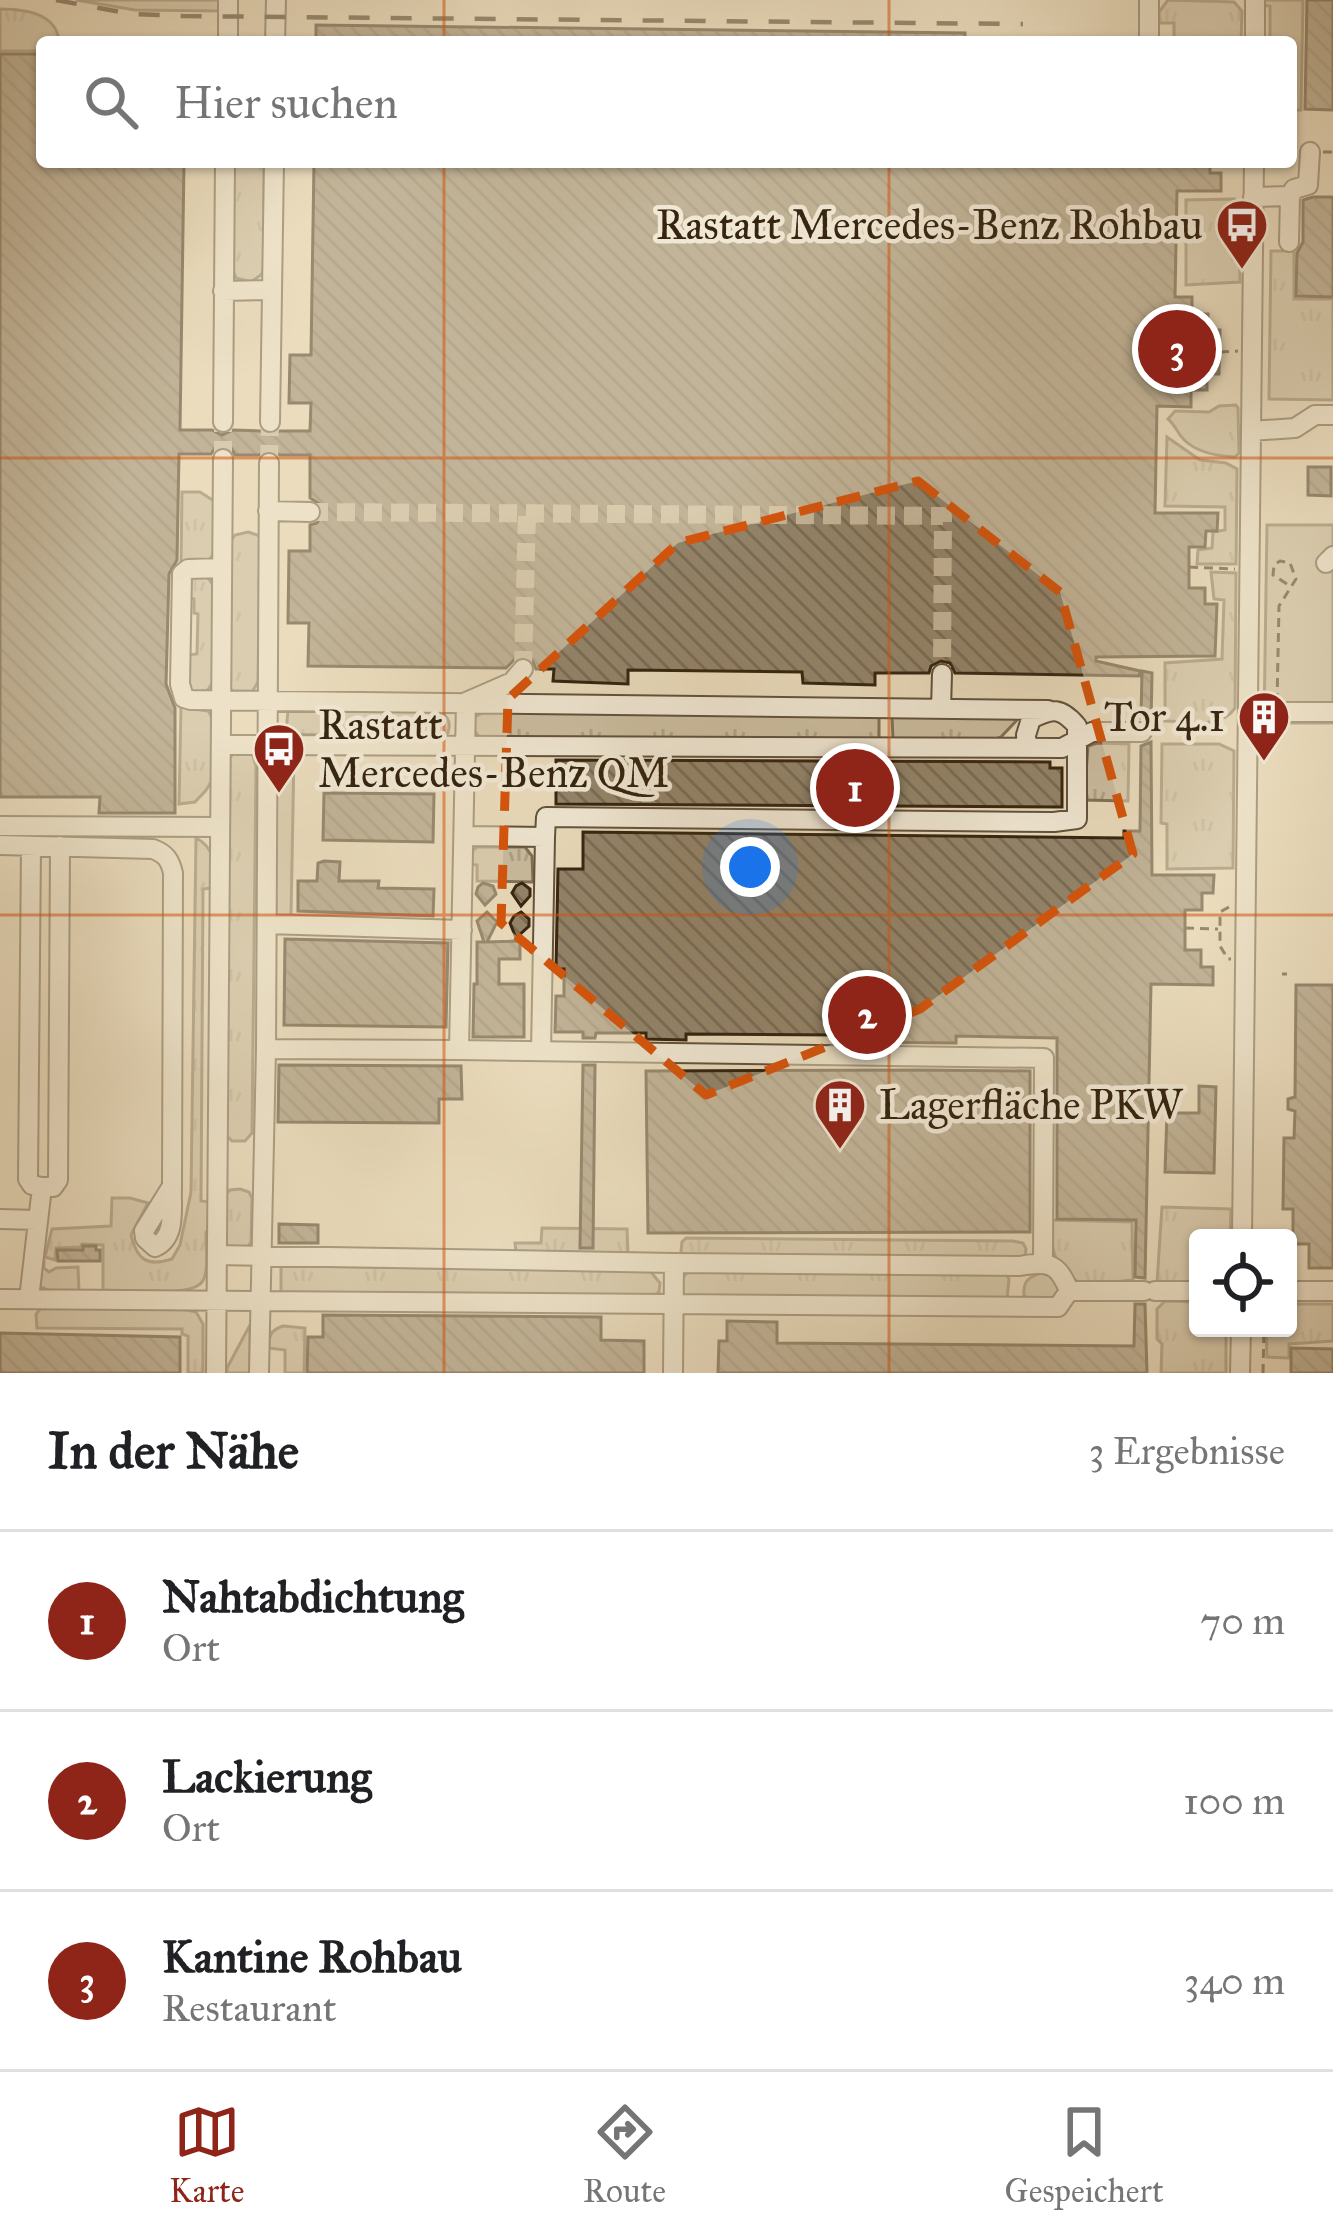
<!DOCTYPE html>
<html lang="de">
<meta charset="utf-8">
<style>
body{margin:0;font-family:"IM FELL Great Primer",serif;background:#f6f6f6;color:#202124}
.controls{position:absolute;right:36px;bottom:36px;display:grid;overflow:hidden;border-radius:12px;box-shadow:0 3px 9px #0004}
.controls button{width:108px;height:108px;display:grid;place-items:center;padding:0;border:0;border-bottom:3px solid #e0e0e0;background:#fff;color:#202124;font:60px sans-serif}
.you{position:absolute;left:750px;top:867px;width:42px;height:42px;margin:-30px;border:9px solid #fff;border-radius:50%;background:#1a73e8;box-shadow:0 0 0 18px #1a73e833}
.badge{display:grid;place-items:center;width:78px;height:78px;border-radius:50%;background:#8f2418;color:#fff;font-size:39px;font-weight:700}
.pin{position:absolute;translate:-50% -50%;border:6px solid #fff;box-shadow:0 3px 12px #0006}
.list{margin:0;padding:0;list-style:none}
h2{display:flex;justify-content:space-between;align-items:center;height:156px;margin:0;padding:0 48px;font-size:51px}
h2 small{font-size:39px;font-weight:400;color:#757577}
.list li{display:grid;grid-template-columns:78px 1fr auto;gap:36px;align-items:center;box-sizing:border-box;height:180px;padding:0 48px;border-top:3px solid #e0e0e0}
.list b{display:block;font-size:45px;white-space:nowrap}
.list p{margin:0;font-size:39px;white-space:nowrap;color:#757577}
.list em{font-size:39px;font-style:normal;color:#757577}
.icon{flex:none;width:66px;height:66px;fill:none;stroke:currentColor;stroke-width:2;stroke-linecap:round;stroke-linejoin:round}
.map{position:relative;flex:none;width:1333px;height:1373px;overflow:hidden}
.search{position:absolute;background:#fff;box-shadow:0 3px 9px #0004;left:36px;right:36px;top:36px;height:132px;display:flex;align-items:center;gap:30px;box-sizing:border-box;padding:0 42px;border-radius:12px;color:#757577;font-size:45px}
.sheet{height:696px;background:#fff}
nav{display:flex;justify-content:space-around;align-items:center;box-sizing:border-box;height:168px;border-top:3px solid #e0e0e0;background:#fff;font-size:33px;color:#757577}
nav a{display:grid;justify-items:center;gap:6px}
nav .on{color:#8f2418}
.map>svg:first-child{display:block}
.grass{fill:url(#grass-tufts);stroke:#807058;stroke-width:3}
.pitch{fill:#cbbda0;stroke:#807058;stroke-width:3}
.building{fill:url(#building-back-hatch);stroke:#352410;stroke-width:3}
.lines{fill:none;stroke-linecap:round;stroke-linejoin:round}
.minor-tunnel{stroke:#c6b79a;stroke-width:18;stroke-dasharray:18 9;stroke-linecap:butt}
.minor-casing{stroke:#62523b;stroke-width:22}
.path{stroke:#352410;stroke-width:3;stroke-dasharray:9 6;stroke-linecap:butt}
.minor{stroke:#f1e8d4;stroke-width:18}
.rail{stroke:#352410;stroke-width:4.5;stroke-dasharray:21 21;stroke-linecap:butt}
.marked{fill:none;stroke:#d6540c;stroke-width:9;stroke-dasharray:24 15;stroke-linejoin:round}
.grid{fill:none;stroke:#d6540c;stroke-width:3;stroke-opacity:0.55}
.labels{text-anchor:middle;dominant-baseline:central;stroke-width:9;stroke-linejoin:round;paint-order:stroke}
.poi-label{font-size:42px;fill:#352410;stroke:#f1e8d4;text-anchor:end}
</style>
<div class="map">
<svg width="1333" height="1373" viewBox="0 0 1333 1373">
<defs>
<pattern id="grass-tufts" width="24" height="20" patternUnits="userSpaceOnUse" patternTransform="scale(3)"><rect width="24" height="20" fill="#cbbda0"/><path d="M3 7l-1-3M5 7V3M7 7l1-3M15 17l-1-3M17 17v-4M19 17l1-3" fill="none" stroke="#afa289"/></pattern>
<pattern id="building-back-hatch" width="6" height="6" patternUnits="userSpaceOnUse" patternTransform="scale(3)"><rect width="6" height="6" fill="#93846a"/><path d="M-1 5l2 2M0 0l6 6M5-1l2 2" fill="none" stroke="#796c56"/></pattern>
</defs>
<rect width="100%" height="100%" fill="#eadcbd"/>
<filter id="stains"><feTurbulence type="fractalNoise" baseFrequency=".00167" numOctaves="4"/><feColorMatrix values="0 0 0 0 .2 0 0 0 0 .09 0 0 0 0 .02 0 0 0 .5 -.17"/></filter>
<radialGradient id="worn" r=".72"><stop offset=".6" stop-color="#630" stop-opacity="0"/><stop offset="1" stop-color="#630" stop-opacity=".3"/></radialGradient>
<path class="grass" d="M76,0H221L222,11L135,10Z
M1168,0L1234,2L1242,11L1241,42H1174V23H1159V12Z
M1260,0H1303L1301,110H1291V42H1270V6L1260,5Z
M0,9C25,9 57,13 59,42H42V51H0Z
M233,162H264V266L262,274L251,282L236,278L232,268Z
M1234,199L1239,202L1240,282L1186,285V200Z
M1271,251H1294V299H1333V400L1269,399Z
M1236,405L1238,408L1239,453L1235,457C1216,456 1192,452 1180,435C1176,429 1173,423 1168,419L1175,411L1209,412L1219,406Z
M1167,437L1200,460L1226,463L1237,469L1236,564H1197L1198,550L1212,548L1213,532L1225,530V507L1165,506Z
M182,492H200L214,501V553L209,560L181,563Z
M248,532L260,536L258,682L252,692L235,694L228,686L229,544L235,535Z
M1211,572L1236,573L1235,708C1221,730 1188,721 1165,721V663L1222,659L1224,600L1214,599Z
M192,575L208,578L213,585L215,679L207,691L193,694L187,689V655L197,654L198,614L194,613V599L187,598L188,582Z
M181,707L208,711C220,728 220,770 208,787C205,793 199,797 195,802L179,804Z
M288,710H434C446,714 452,719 448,733L438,738L286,734Z
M484,712L879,715V743L480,738L473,729L475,717Z
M892,716L1015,717L1016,721L1001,737L986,743L893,740Z
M1097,743L1129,744L1128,801L1084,800L1088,746Z
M1162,744H1219L1234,751L1233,868L1167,869V824L1161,823Z
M236,751L252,753L256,766L252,1133L245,1141H232L224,1133L227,761Z
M294,754L291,916L274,918L276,767L280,759Z
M196,838C217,849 214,867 213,888L203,889L201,1201L210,1202V1230L206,1232C205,1245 210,1271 202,1282C190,1298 124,1290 103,1290V1245L82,1244L80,1247L56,1248L55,1260L45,1257L52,1229L111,1226L112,1198H130L148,1203L131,1235C137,1260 147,1267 172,1259L180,1245L191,1192Z
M477,847H525L532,856L533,882L477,881V865L468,864L471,852Z
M240,1189L249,1192L252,1198L251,1242L246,1249H227L224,1243L223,1196L230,1190Z
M1162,1207L1231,1209L1230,1238H1198V1283H1157Z
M1049,1220L1132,1222L1133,1280C1118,1281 1099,1285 1084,1283C1055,1278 1050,1242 1049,1220Z
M542,1228L627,1229L628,1256L516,1251L515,1243H541Z
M686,1238L1013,1241L1023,1243L1026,1249L1025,1257L686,1256L681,1252L682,1242Z
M44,1262V1268L49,1272L56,1268L78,1267L79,1292L48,1290L40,1286L41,1264Z
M281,1266L650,1271L660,1283L659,1292L649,1298L281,1293Z
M1004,1271L1009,1279L1007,1299L687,1300L682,1292L681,1279L688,1272Z
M1041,1273L1056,1278L1060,1292L1049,1302L1031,1301L1024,1295C1023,1282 1028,1277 1041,1273Z
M1165,1301L1198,1302V1328H1226V1373H1161L1162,1344L1157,1339V1309Z
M1288,1304H1333V1341L1289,1344V1358L1267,1357L1266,1328H1288Z
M43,1306L182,1309L196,1312L203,1324V1373H188V1336L182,1334V1329L37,1328L36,1314Z
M250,1325V1373H227V1368Z
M283,1326L305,1328L304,1373H285V1350L269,1348C268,1336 271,1330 283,1326Z"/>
<path class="pitch" d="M1267,525H1333V723H1264Z"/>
<path class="building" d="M1307,0H1333V110L1305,109Z
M316,25L965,33V42H316Z
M0,54H42V162H184L180,430H212L222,435L233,430L260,431L271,435L280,431H310L311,403H289L290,355H311L314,162H1210V173H1221V191H1177L1175,297H1192V314H1208V330H1220L1219,374H1207V390H1191V407L1157,406L1155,513H1218L1217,531H1206L1205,547H1189V588H1205V604H1217L1215,656L1096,657V661L1140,671L1139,676L955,673L950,663L941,661L931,666L929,673H875V685L803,683L802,672L628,670V684L553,681L554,669H536L532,660L524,656L517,657L506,668L308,666L309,623H288L289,551H310V525L317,523L323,513L321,505L310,498V455H280L268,450L259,455H235L231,448L222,446L215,448L211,454H179L177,560L169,574L166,684L175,708V813H99L100,797H0Z
M1313,197H1333V297L1296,296L1297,253L1303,242V200Z
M1308,467H1331V496L1308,495Z
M1142,671L1152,673L1151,723L1141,718Z
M1151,742L1152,875H1214L1213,893H1202V910H1185V950H1201V967H1213V985L1151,984L1145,1278L1135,1277L1136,1220L1057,1219V1038L956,1036V1043L839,1042V1035L686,1034V1040L646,1039V1033H596L595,1038H583V1032H555L556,996H564V969H556L558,869H583V832L1124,838V831H1140L1141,746Z
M556,760L1050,762V768H1062V807L556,804V789H551V776L556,777Z
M324,793L434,794L433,842L323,840Z
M324,861L340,862L339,881H379L378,888L434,889L433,916L298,911V881H317L318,863Z
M483,883L493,886L496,894L485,905L476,894L478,887Z
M522,883L530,889V896L521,906L512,893L516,886Z
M487,912L497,922L487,942L520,941V959H499V984H524V1037H473L474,984H477V942H484L477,921Z
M521,912L529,919V926L516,938L510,923L514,916Z
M285,939L448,943L446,1027L284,1025Z
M1296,985H1333V1268H1309V1244H1293V1209H1283L1284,1138H1294L1295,1111L1288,1109V1099L1295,1097Z
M279,1065L461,1066L462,1099H439V1123L278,1122Z
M583,1065H595L593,1248H580Z
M920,1070L1030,1071V1232L648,1233L646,1071Z
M1199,1086L1216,1087L1214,1173L1165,1172L1167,1113H1199Z
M279,1224L318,1225V1243H279Z
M83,1246H96V1250H100V1261H58L57,1250H83Z
M1135,1304H1145L1147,1373H718L719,1341H727V1321L777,1322V1343L1134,1346Z
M323,1315L601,1317V1340L644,1341V1373H307L308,1337H323Z
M0,1333L180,1337V1373H0Z
M1291,1348L1333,1349V1373H1291Z"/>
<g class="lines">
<path class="minor-tunnel" d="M223,459V422
M269,463L270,422
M310,512L943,516L942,674
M523,669L527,512"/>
<g class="minor-casing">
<path id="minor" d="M1149,35V0
M228,42V0
M275,42L276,0
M1255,42V0
M1290,196L1294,189L1308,185L1310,152
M1253,197L1290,196L1289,242
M223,291L272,290
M223,422L225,162
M270,422L274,162
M1251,431L1295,428L1315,415H1333
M268,511L310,512
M1326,563L1333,556
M222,568L188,569L182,574L180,684L184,698L191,700L1048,710
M941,709L942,674
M1287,712H1333
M221,745L1062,748L1092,732H1142
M0,826L220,827
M464,836L545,837L546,817L1054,822L1077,819V726C1061,707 1052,708 1031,719L1026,735L1027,747
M0,845L153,849C166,854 170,860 173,873L172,1186C171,1208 177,1237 155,1247L145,1238L144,1231L172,1186
M31,846L28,1179L32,1185L42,1187
M267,924L462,930
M266,1049L459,1050L466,702L512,682L523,669
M459,1050L1044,1058L1043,1262
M541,1051L545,837
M42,1187H53L58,1180L60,846
M0,1219L38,1220
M1242,1238L1254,162
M218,1255L674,1263L1020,1266C1049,1261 1058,1263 1069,1291
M1155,1291H1198
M1288,1291H1333
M0,1299L1058,1307L1069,1291H1144
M29,1299L42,1187
M216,1373L223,459
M259,1373L266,1049L269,463
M673,1373L674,1263
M1240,1373L1241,1328"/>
</g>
<path class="path" d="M1323,152H1333
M1220,352L1238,351
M1189,567L1235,569
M1277,702L1279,606L1296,579L1290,563L1280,561L1274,565L1273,575L1287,584
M1229,907L1220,912V946L1228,959H1231
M1185,928L1218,929
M1282,974H1287
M1263,1373L1264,1328"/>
<use href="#minor" class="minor"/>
<path class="rail" d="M56,0L131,14L183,16L1023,24"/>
</g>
<path d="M0 0H1333V1373H0ZM918,481L1060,592L1133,854L920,1009L706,1095L501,923L508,699L678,543Z" fill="#eadcbd" fill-opacity=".55" fill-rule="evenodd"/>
<path class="marked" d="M918,481L1060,592L1133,854L920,1009L706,1095L501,923L508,699L678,543Z"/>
<path class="grid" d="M444,0V42M889,0V42M444,162V1373M889,162V1373M0,458H1333M0,915H1333"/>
<defs>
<g id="bus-pin" transform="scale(2.7)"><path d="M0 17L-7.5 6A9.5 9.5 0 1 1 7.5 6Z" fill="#8f2418" stroke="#f1e8d4"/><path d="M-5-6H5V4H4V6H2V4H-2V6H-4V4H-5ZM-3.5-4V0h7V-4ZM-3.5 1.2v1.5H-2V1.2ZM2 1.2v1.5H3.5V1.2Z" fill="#fff"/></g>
<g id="building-pin" transform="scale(2.7)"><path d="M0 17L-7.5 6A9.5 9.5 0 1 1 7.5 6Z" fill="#8f2418" stroke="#f1e8d4"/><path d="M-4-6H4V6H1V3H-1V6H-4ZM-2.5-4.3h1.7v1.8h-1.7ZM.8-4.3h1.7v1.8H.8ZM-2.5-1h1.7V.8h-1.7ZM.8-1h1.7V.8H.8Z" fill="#fff"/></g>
</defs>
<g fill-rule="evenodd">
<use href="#bus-pin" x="1242" y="225"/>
<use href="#building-pin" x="1264" y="717"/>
<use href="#bus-pin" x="279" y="749"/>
<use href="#building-pin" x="840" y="1105"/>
</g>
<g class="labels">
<g class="poi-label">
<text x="1203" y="225">Rastatt Mercedes-Benz Rohbau</text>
<text x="1225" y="717">Tor 4.1</text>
<text x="318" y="725" text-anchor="start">Rastatt<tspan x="318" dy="48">Mercedes-Benz QM</tspan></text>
<text x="879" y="1105" text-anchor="start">Lagerfläche PKW</text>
</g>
</g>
<rect width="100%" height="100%" filter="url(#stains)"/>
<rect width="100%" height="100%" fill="url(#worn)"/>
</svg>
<div class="controls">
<button><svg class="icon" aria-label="locate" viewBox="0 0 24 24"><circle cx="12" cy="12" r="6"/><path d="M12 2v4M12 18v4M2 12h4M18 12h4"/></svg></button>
</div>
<div class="you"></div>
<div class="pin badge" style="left:855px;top:788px">1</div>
<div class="pin badge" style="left:867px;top:1015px">2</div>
<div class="pin badge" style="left:1177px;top:349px">3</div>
<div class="search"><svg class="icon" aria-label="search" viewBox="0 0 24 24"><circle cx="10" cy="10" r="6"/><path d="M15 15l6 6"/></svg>Hier suchen</div>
</div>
<section class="sheet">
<h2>In der Nähe<small>3 Ergebnisse</small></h2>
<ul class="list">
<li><span class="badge">1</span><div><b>Nahtabdichtung</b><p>Ort</p></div><em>70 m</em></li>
<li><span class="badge">2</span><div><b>Lackierung</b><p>Ort</p></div><em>100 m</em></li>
<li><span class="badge">3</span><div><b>Kantine Rohbau</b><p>Restaurant</p></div><em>340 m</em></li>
</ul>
</section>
<nav>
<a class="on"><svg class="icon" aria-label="map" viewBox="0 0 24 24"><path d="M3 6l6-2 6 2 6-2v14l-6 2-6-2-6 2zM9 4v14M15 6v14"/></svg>Karte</a>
<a><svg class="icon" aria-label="directions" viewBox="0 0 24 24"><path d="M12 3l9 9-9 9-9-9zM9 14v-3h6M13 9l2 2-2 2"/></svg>Route</a>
<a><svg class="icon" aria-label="saved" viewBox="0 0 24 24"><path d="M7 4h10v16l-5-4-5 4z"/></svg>Gespeichert</a>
</nav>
